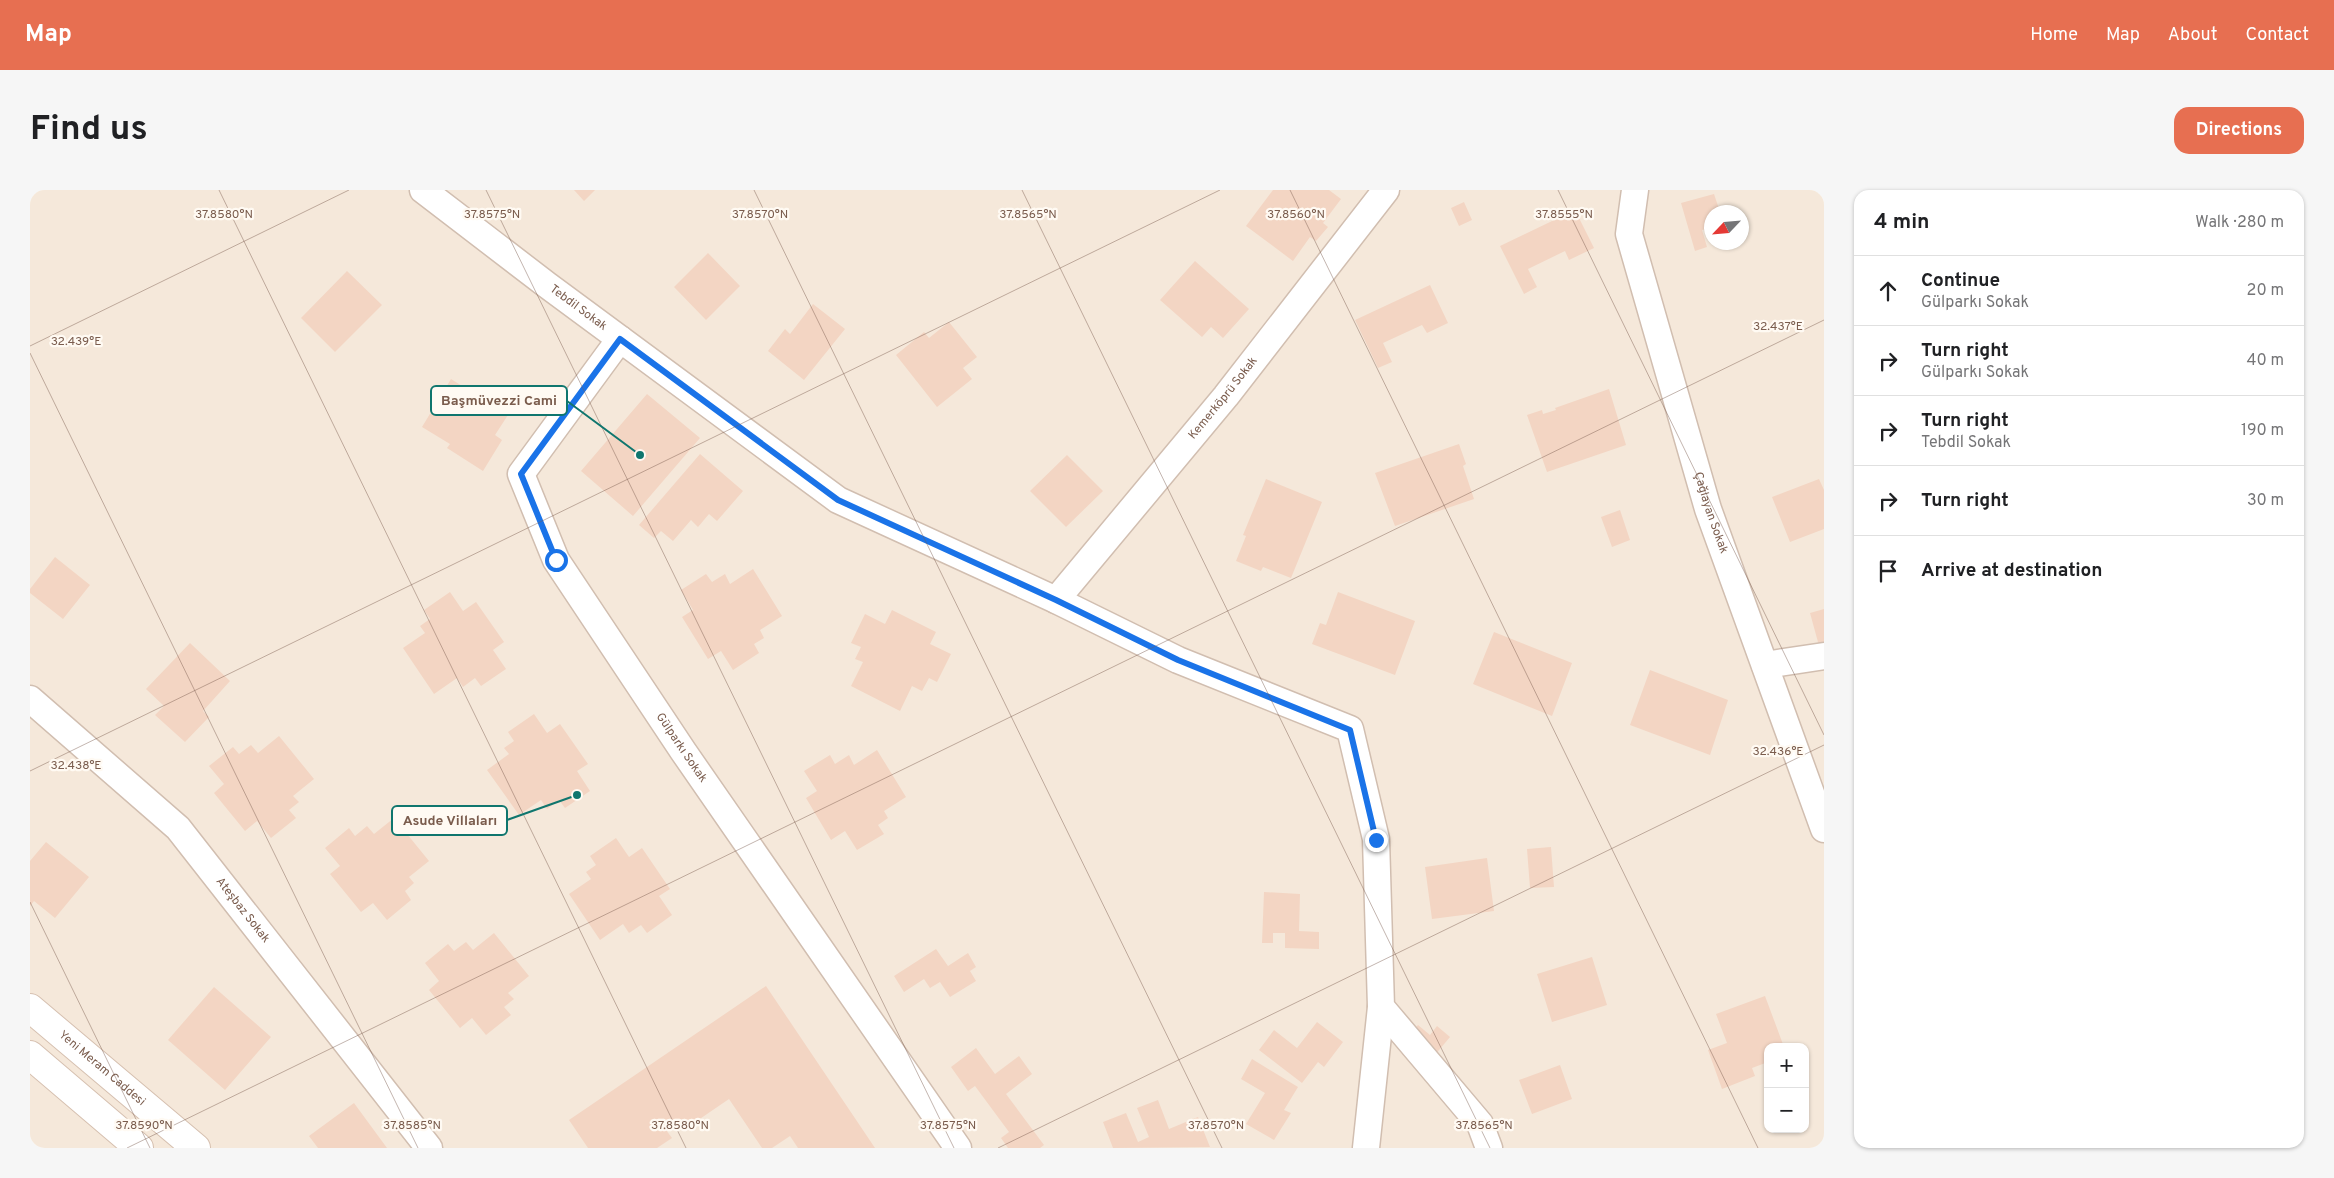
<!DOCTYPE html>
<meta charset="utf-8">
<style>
body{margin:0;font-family:Overpass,sans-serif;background:#f6f6f6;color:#202124}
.controls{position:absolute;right:15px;bottom:15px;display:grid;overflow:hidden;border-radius:10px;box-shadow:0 1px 4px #0004}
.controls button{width:45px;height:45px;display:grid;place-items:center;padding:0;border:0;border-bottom:1px solid #e0e0e0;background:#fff;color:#202124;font:25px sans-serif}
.compass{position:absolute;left:1674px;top:15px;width:45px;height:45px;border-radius:50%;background:#fff;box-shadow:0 1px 4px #0004;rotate:244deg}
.stop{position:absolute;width:15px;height:15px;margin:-11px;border:4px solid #1a73e8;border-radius:50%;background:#fff}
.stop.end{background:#1a73e8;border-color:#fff;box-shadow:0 1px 5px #0008}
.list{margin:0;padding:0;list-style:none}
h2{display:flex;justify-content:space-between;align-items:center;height:65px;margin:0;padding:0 20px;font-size:21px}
h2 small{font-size:16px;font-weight:400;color:#757577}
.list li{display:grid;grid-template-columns:32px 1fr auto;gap:15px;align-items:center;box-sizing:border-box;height:70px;padding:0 20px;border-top:1px solid #e0e0e0}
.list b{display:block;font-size:19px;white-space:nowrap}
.list p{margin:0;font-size:16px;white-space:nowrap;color:#757577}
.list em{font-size:16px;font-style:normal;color:#757577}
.icon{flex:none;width:28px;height:28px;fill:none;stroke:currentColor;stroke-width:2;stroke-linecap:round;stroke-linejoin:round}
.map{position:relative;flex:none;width:1794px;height:958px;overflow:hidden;border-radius:15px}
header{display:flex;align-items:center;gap:30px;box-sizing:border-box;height:70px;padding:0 25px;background:#e76f51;color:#fff}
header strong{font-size:24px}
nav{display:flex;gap:28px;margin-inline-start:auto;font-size:18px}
.intro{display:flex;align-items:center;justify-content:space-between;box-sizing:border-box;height:120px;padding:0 30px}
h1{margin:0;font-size:35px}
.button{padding:12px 22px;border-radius:15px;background:#e76f51;color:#fff;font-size:18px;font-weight:700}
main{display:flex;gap:30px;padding:0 30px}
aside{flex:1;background:#fff;border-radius:15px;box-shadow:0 1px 4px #0004}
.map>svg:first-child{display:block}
.residential{fill:#f5e8da;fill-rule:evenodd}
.building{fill:#f3d5c3}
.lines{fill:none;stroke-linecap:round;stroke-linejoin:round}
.street-casing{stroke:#d1beb0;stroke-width:29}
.secondary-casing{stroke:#d6c0b0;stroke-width:30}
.street{stroke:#fff;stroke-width:26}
.secondary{stroke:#fff;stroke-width:28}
.route{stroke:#1a73e8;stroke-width:6}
.ticks{fill:none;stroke:#7a5c4d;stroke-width:1;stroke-opacity:0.45}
.labels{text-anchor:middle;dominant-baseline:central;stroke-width:4.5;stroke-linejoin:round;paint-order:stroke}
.street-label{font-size:12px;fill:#7a5c4d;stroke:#fffaf3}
.ticks-label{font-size:12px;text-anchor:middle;fill:#7a5c4d;stroke:#fffaf3;stroke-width:4.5;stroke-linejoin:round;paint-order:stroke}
.leader{fill:none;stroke:#0f766e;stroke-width:2}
.callout-dot{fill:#0f766e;stroke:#fffaf3;stroke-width:2}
.callout{fill:#fffaf3;stroke:#0f766e;stroke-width:2}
.callout-label{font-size:14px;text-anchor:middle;font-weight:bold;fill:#7a5c4d}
</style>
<header>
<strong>Map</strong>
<nav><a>Home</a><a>Map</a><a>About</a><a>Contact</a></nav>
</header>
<div class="intro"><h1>Find us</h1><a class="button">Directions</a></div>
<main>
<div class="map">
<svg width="1794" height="958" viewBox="0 0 1794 958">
<rect width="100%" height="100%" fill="#fdf6ec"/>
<path class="residential" d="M0,0H1794V958H0ZM1682,22H1712V52H1682ZM1738,857H1775V939H1738Z"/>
<path class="building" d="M544,0H565L554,11Z
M1243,0H1299L1311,9L1293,33L1298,37L1286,51L1280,47L1263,71L1216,36Z
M1684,4L1690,22H1682V38L1672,40L1677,57L1665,61L1651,13Z
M1434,12L1442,30L1429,36L1421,18Z
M1545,20L1564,58L1539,70L1535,61L1498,79L1507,97L1494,104L1470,56Z
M678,63L710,96L676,130L644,97Z
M1165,71L1219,119L1193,148L1181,137L1172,147L1130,110Z
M317,81L352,115L305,162L271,128Z
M1400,95L1418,133L1397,143L1392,135L1353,153L1362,172L1348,178L1325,130Z
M783,114L815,139L774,190L738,161L755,139L760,144Z
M919,132L947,167L933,178L942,189L907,217L866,165L894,142L899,148Z
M421,189L478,225L465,245L472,250L453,281L417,258L420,254L392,237Z
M1579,199L1596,255L1517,282L1497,225L1512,220L1513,224L1526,220L1525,218Z
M617,204L670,248L603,326L551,281Z
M1429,254L1436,274L1433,276L1444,309L1365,336L1345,283Z
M670,264L713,301L687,331L679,324L668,337L661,330L643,351L631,341L624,348L609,335Z
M1037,265L1073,301L1036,337L1000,301Z
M1236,289L1292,312L1261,388L1233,377L1231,381L1206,371L1216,346L1213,345Z
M1789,289L1794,300V339L1760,352L1742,307Z
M1590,320L1600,350L1582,357L1571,327Z
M25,367L60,395L33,429L0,403V399Z
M723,379L752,426L730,440L734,448L724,454L729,463L703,480L691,461L678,469L652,427L663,420L651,400L676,384L682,392L695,384L700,394Z
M420,402L433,421L446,412L474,452L463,460L476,479L451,496L445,488L433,497L427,488L404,504L373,458L395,443L390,436L400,429L394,420Z
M1308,402L1385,431L1365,485L1282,454L1290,433L1296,435Z
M1794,419V462L1791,463L1780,423Z
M862,420L906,442L900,454L921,464L907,492L899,488L892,501L882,496L870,521L821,496L833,472L825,469L831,457L821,453L835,424L855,434Z
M1464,442L1542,473L1522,526L1443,494Z
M160,453L200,491L173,521L179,527L155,552L125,525L134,516L116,499Z
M1620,480L1698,510L1680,565L1600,535Z
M504,524L517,543L530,534L558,574L547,581L560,601L535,618L529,610L517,619L511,610L489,625L457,580L479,564L474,558L484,551L478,542Z
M249,546L284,589L263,606L269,612L259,620L266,628L241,648L227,631L215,641L184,603L194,594L179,576L203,557L209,564L221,555L228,563Z
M847,560L876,607L854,621L858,628L848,635L854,644L827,660L815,641L801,650L776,608L787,601L774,581L800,565L805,574L819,565L824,575Z
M364,628L399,671L379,687L384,693L375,701L381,710L357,730L343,713L331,722L300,684L310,676L295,658L319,638L325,646L337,636L344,644Z
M586,648L599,667L612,658L640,699L629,706L642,725L617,743L611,735L599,743L593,734L570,750L539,704L561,689L556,682L566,675L560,666Z
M16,652L59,687L25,728L4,711L0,716V671Z
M1521,657L1524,697L1500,698L1497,659Z
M1457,668L1464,721L1402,729L1395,677Z
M1234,702L1270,704L1269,741L1289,742V759L1255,758V743H1243V753H1232Z
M464,743L499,786L478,803L484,809L474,817L481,825L456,845L442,828L430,838L399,800L409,791L395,773L418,754L424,761L436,752L443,760Z
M906,759L918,776L938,763L946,777L940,781L946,791L920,807L910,792L900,798L894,789L874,802L864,786Z
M1562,767L1577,815L1522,832L1507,784Z
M736,796L845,958H768L760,946L742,958H732L699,909L658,937L653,929L636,940L642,948L627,958H558L539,930Z
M184,797L241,847L195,900L138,850Z
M1735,806L1754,857H1738V872L1722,878L1725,886L1692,899L1678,860L1697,853L1686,824Z
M1287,832L1313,852L1294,877L1288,872L1272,893L1229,860L1244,840L1267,858Z
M1388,835L1400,845L1407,836L1420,847L1404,866L1379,845Z
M946,858L965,884L989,866L1002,884L976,904L1014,955L1010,958H978L971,948L979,942L945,896L938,901L921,877Z
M1222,869L1268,897L1254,920L1261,923L1244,950L1216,934L1235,903L1211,889Z
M1530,875L1542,909L1502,924L1489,890Z
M1128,910L1139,939L1168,927L1180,957L1083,958L1073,932L1096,923L1108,952L1119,947L1107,918Z
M324,913L357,958H288L279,946Z"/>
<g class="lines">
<g class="street-casing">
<g id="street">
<path id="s1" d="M393,0L517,95L808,310L1026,410L1148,470L1320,539L1346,649L1351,817L1450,934L1459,958"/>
<path id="s2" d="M1605,0L1599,44L1678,319L1794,639"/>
<path id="s3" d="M590,149L491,284L526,370L653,561L928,958"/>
<path id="s4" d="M1026,410L1196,206L1356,0"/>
<path d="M1735,475L1794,466"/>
<path id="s5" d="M0,509L148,638L399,958"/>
<path d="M1336,958L1351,817"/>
</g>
</g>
<g class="secondary-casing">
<g id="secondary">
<path id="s6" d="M0,818L166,958"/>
<path d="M0,865L109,958"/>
</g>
</g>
<use href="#street" class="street"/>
<use href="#secondary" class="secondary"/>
</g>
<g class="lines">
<path class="route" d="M526,370L491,284L590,149L808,310L1026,410L1148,470L1320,540L1346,650"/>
</g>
<path class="ticks" d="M189,0L656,958M456,0L924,958M724,0L1192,958M992,0L1460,958M1260,0L1728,958M1528,0L1794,545M0,156L319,0M0,163L388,958M0,581L1190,0M0,712L120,958M97,958L1794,130M968,958L1794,555"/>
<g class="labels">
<g class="street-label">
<text stroke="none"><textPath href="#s1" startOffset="195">Tebdil Sokak</textPath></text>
<text stroke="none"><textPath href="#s4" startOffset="262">Kemerköprü Sokak</textPath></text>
<text stroke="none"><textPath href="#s2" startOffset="335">Çağlayan Sokak</textPath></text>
<text stroke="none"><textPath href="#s3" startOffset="486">Gülparkı Sokak</textPath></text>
<text stroke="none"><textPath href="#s5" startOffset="301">Ateşbaz Sokak</textPath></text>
<text stroke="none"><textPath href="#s6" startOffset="94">Yeni Meram Caddesi</textPath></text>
</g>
</g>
<g class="ticks-label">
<text x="1266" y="28">37.8560°N</text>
<text x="1534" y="28">37.8555°N</text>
<text x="194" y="28">37.8580°N</text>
<text x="462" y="28">37.8575°N</text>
<text x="730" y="28">37.8570°N</text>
<text x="998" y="28">37.8565°N</text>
<text x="1748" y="140">32.437°E</text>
<text x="46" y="155">32.439°E</text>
<text x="1748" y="565">32.436°E</text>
<text x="46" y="579">32.438°E</text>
<text x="114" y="939">37.8590°N</text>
<text x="382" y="939">37.8585°N</text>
<text x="650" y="939">37.8580°N</text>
<text x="918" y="939">37.8575°N</text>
<text x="1186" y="939">37.8570°N</text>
<text x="1454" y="939">37.8565°N</text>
</g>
<path class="leader" d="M610 265L537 211M547 605L477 630"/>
<g class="callout-dot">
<circle cx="610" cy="265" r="5"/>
<circle cx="547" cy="605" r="5"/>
</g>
<g class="callout">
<rect x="401" y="196" width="136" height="29" rx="5"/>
<rect x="362" y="616" width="115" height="29" rx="5"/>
</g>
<g class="callout-label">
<text x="469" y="215">Başmüvezzi Cami</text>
<text x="420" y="635">Asude Villaları</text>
</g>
</svg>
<div class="controls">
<button>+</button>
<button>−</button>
</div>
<svg class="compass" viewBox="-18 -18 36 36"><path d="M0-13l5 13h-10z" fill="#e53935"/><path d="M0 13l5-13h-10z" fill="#757577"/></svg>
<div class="stop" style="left:526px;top:370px"></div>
<div class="stop end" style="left:1346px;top:650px"></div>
</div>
<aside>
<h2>4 min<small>Walk · 280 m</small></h2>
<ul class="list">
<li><svg class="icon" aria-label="ahead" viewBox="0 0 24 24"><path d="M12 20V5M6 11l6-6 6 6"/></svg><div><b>Continue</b><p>Gülparkı Sokak</p></div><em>20 m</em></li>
<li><svg class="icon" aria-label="right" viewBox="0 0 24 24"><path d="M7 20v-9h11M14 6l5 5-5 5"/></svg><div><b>Turn right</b><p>Gülparkı Sokak</p></div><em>40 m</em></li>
<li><svg class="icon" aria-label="right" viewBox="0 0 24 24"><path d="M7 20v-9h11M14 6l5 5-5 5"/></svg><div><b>Turn right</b><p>Tebdil Sokak</p></div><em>190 m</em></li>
<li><svg class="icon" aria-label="right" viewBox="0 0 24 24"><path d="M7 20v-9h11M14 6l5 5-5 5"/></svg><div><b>Turn right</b></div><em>30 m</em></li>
<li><svg class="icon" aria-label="arrive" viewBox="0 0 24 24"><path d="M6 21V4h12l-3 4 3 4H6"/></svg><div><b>Arrive at destination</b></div></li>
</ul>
</aside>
</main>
